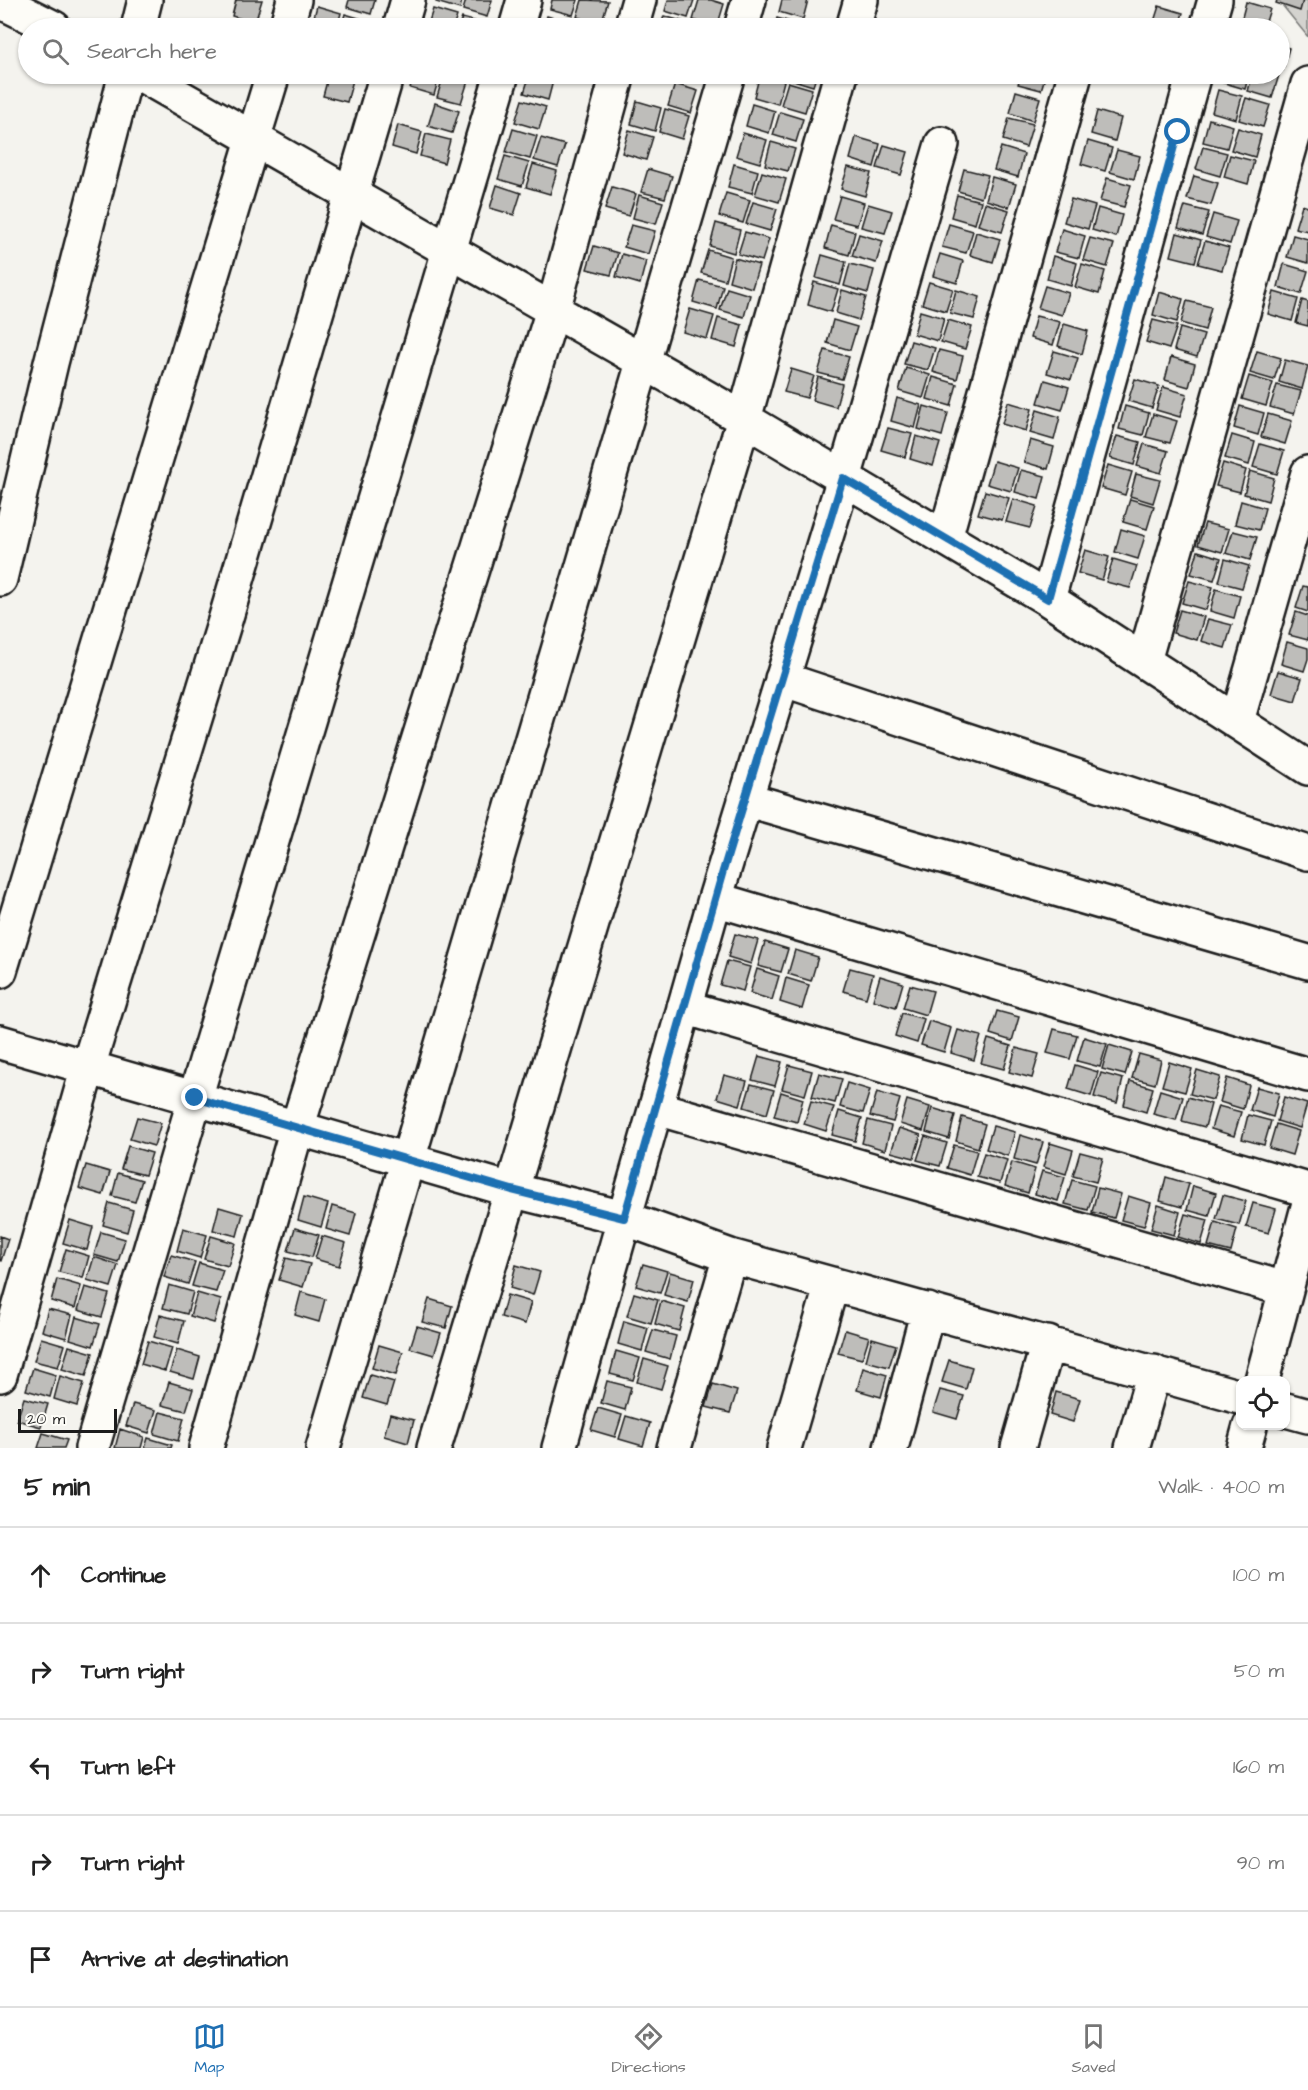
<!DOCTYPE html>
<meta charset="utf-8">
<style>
body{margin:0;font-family:"Architects Daughter",sans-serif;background:#f6f6f6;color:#222}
.controls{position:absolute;right:18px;bottom:18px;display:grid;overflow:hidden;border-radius:12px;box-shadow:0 2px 4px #0004}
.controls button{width:54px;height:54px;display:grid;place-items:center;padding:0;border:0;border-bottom:2px solid #e0e0e0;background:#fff;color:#222;font:30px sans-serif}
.scale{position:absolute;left:18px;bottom:15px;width:99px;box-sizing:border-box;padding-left:6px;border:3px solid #1c1c1c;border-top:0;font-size:16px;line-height:21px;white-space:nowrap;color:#1c1c1c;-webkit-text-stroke:4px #fdfcf7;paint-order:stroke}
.stop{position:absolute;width:18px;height:18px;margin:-14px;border:4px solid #1f6fb2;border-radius:50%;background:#fff}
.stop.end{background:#1f6fb2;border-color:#fff;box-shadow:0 2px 6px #0008}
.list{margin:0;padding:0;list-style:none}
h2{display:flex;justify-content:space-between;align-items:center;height:78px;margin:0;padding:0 24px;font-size:26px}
h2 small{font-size:20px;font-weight:400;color:#767676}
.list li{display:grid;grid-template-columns:39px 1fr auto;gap:18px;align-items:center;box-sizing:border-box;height:96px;padding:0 24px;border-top:2px solid #e0e0e0}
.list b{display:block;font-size:22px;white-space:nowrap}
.list em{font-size:20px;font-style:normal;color:#767676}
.icon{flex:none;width:33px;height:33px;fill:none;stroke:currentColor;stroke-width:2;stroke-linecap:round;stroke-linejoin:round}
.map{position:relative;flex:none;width:1308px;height:1448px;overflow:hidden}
.search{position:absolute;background:#fff;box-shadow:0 2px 4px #0004;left:18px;right:18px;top:18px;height:66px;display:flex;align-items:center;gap:15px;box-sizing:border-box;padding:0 21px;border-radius:33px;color:#767676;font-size:22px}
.sheet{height:558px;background:#fff}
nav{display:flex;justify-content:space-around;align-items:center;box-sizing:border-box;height:84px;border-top:2px solid #e0e0e0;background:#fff;font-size:16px;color:#767676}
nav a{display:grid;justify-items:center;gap:3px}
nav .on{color:#1f6fb2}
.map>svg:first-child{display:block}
.green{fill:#d4d3cf;stroke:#787876;stroke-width:1.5}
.building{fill:#bebdba;stroke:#1c1c1c;stroke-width:1.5}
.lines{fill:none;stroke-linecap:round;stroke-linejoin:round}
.minor-casing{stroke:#1c1c1c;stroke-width:38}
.minor{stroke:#fdfcf7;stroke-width:33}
.route{stroke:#1f6fb2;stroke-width:8}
</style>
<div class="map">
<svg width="1308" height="1448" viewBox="0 0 1308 1448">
<rect width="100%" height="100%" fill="#f4f3ee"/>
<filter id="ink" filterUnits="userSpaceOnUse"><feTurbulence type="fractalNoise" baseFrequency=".0167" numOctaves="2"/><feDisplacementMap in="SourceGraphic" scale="12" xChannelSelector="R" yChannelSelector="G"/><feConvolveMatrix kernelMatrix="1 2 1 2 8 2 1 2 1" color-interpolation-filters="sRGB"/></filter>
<g filter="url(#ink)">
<path class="green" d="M1278,0H1308V37Z"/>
<path class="building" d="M236,0H262L255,23L232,16Z
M349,0H375L371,14L347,7Z
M436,0H462L460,9L436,2Z
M466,0H492L487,17L463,10Z
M552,0H578L573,15L550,9Z
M582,0L608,1L601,24L577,17Z
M668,0H694L688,18L665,11Z
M699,0H711L724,4L717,27L693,20Z
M782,0H808L803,19L779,12Z
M1277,0H1303L1300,11L1276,3Z
M1246,2L1270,9L1264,28H1252L1240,25Z
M317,6L341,13L337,28H311Z
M1159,6L1183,13L1178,28H1152Z
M433,9L457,16L453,28H427Z
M345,14L369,21L367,28H341Z
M547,16L571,23L569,28H543Z
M664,16L688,23L686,28H660Z
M462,18L485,24L484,28H458Z
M777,18L801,25L800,28H774Z
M1280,45L1289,48L1283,70L1280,69Z
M329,74L353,80L347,102L323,96Z
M414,74H440L434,95L410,88Z
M444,74L468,81L461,103L437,97Z
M530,74H543L554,77L548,100L524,93Z
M760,74L784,81L778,104L754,97Z
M791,74H817L813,86L790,79Z
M1021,74H1046L1041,90L1018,84Z
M1223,74H1249L1245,89L1221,82Z
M1253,74L1279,75L1272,98L1248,91Z
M788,82L812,89L805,112L781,105Z
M675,84L698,91L691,113L668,106Z
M1218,90L1242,96L1236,119L1212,112Z
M1016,91L1040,98L1033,121L1010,113Z
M1246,98L1270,105L1263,127L1239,120Z
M522,100L546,107L539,129L515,122Z
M637,101L661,108L655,131L631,124Z
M435,103L459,111L452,133L428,126Z
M752,104L775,111L769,133L746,126Z
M665,109L689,116L682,139L659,132Z
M1097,111L1121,118L1115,141L1091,134Z
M780,112L803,119L796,142L773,135Z
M1009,118L1033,124L1026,147L1003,140Z
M1209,119L1233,126L1227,148L1203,142Z
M398,125L422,132L416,154L392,147Z
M1238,128L1261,135L1255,157L1231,150Z
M513,129L537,136L530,159L506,152Z
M629,130L653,137L646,160L622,153Z
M743,133L767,140L760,163L736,156Z
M426,134L450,140L444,163L420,156Z
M856,137L880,144L874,167L850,159Z
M541,138L565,145L558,167L534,160Z
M1088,141L1112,148L1105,171L1081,164Z
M771,142L795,149L788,171L765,165Z
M884,145L908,152L901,175L877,168Z
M1001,147L1024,154L1018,177L994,170Z
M1203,147L1227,153L1220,176L1196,169Z
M1117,150L1140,156L1134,179L1110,172Z
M1230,155L1254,161L1248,184L1224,177Z
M505,156L529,163L522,186L498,179Z
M533,164L557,171L550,194L526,187Z
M734,164L758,171L752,193L728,187Z
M848,167L871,173L865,196L841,189Z
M648,169L672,176L665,198L641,192Z
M964,169L988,175L981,198L958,191Z
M762,172L786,179L779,202L755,195Z
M1194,176L1218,183L1211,205L1187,199Z
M992,177L1016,184L1009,207L986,200Z
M1107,178L1131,185L1124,207L1100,201Z
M497,185L521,193L514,215L490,208Z
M612,187L636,194L629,216L605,209Z
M726,193L750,200L743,223L719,216Z
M639,195L663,202L656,224L633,218Z
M957,195L981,201L975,224L951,217Z
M840,196L864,203L857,225L833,219Z
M1071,199L1095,206L1088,229L1064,222Z
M753,202L777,209L770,231L746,224Z
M985,203L1009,210L1002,232L978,225Z
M868,204L892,211L885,233L861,227Z
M1302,205L1308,207V231L1295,228Z
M1185,206L1209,212L1202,235L1178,228Z
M1098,208L1122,215L1116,237L1092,230Z
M1213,214L1237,221L1230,244L1206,237Z
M716,223L740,230L734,253L710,246Z
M949,224L973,231L966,253L942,247Z
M631,225L655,231L648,254L624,247Z
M831,225L855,232L849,255L825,248Z
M1062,229L1085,236L1079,258L1055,252Z
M745,232L769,239L762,261L738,254Z
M976,232L1000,239L993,262L970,255Z
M1177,233L1201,240L1195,262L1171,256Z
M859,234L883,241L876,263L852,256Z
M1293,235L1308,239V263L1287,257Z
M1090,238L1114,244L1107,267L1083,260Z
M1205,241L1229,248L1222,270L1198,264Z
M594,246L618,253L611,275L587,269Z
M708,250L731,257L725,280L701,273Z
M622,254L646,261L640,284L616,277Z
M940,254L963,261L957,283L933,276Z
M822,255L846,262L840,285L816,278Z
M1053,256L1077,263L1071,286L1047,279Z
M735,258L759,265L752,288L729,281Z
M850,264L874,270L868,293L844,286Z
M1082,264L1105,271L1099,294L1075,287Z
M1284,264L1308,271L1301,294L1278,287Z
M699,280L723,286L717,309L693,302Z
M814,282L838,289L831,312L808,305Z
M929,282L953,289L946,311L922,304Z
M1045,286L1069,293L1062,315L1038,308Z
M727,288L750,295L744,317L720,310Z
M842,290L866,297L859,320L836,313Z
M956,290L980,297L974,319L950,313Z
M1159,292L1183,299L1177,322L1153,315Z
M1274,292L1298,299L1292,321L1268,314Z
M1302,300L1308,302V326L1296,323Z
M1187,301L1211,307L1205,330L1181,323Z
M690,309L714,316L707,339L683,332Z
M920,311L944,318L938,341L914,334Z
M1036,316L1060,322L1053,345L1030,338Z
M718,318L742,325L736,347L712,340Z
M833,320L857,327L850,350L827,343Z
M948,320L972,327L965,349L941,342Z
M1153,320L1177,326L1169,349L1146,342Z
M1064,324L1088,331L1082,354L1058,346Z
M1180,328L1204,335L1197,357L1174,350Z
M911,341L935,348L928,370L904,364Z
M825,350L849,357L842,379L818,373Z
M939,350L963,356L957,379L933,372Z
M1054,351L1078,358L1071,380L1047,373Z
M1257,351L1281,358L1274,380L1250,373Z
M1171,357L1195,364L1189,387L1165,380Z
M1285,360L1308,366L1302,389L1279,382Z
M906,368L930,375L923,398L899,391Z
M791,369L814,376L807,398L784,392Z
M1249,376L1273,383L1266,406L1242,399Z
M818,377L842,384L836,407L812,400Z
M933,377L957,384L951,406L927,399Z
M1135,379L1159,386L1152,408L1128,401Z
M1045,380L1069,387L1062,410L1038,403Z
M1277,385L1301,391L1294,414L1270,407Z
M1163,387L1187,394L1180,417L1156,410Z
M897,398L921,405L915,428L891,421Z
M1008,402L1032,409L1026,431L1002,424Z
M924,406L948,413L942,436L918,429Z
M1125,406L1149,413L1143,435L1119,429Z
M1240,406L1264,413L1258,435L1234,428Z
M1037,410L1060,417L1054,440L1030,433Z
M1153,414L1177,421L1170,443L1146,437Z
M1268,414L1292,421L1285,444L1261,437Z
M888,428L912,434L905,457L881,450Z
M1232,435L1255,442L1249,465L1225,458Z
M916,436L940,443L933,466L910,459Z
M1117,436L1140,442L1134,465L1110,458Z
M1030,440L1054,447L1048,469L1024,462Z
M1144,444L1168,451L1161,473L1137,466Z
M1260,444L1284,451L1277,474L1253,467Z
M994,461L1018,468L1011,491L987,484Z
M1223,463L1246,470L1240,492L1216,486Z
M1108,465L1132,472L1125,495L1101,488Z
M1021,470L1045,476L1039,499L1015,492Z
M1250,471L1274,478L1268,501L1244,494Z
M1136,474L1160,480L1153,503L1130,496Z
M985,491L1009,498L1002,520L978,514Z
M1013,499L1037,506L1030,528L1006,522Z
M1130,499L1154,506L1147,529L1123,522Z
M1241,501L1265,508L1259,530L1235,524Z
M1205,523L1229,529L1222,552L1198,545Z
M1121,529L1145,536L1138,559L1115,552Z
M1233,531L1257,537L1250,560L1226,553Z
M1085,550L1109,557L1102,580L1078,573Z
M1198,551L1221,558L1214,580L1191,574Z
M1113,559L1137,566L1130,588L1106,582Z
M1225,559L1249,566L1242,588L1219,582Z
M1189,581L1213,587L1206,610L1182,603Z
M1303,586L1308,587V612L1296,608Z
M1216,589L1240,596L1234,618L1210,611Z
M1180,610L1204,617L1197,640L1173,633Z
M1296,612L1308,616V640L1289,635Z
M1208,619L1232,625L1225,648L1201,641Z
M1287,642L1308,648V659L1304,671L1281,664Z
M1278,671L1302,678L1295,701L1271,694Z
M735,934L758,940L751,964L728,957Z
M765,942L788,949L781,972L758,966Z
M795,950L818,957L811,981L788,974Z
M727,961L750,967L743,991L720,985Z
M850,968L873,974L866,998L843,991Z
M757,969L779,976L772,1000L750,993Z
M880,976L903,983L896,1007L873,1000Z
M786,978L809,985L802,1009L780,1002Z
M910,985L933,991L926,1015L903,1008Z
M997,1011L1019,1017L1012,1041L990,1034Z
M902,1013L924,1019L917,1043L895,1036Z
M929,1021L951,1028L944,1052L921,1045Z
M1054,1029L1077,1035L1070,1059L1047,1053Z
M958,1030L981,1036L974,1060L951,1053Z
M1084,1037L1107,1044L1100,1067L1077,1061Z
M988,1039L1011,1046L1004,1069L981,1063Z
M1109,1045L1132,1052L1125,1075L1102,1069Z
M1016,1048L1039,1054L1032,1078L1009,1072Z
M1139,1054L1161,1060L1155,1084L1132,1078Z
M759,1056L782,1062L775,1086L752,1080Z
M1169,1062L1192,1069L1185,1092L1162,1086Z
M789,1065L812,1071L805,1095L782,1089Z
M1075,1065L1098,1072L1091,1096L1068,1089Z
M1197,1070L1220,1077L1213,1100L1190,1094Z
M819,1073L842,1079L835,1103L812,1097Z
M1101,1073L1123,1079L1117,1103L1094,1097Z
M724,1075L747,1081L740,1105L717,1098Z
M1227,1078L1249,1085L1243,1109L1220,1102Z
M1130,1081L1153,1088L1146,1112L1124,1105Z
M847,1083L870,1090L863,1113L840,1107Z
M751,1084L774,1090L767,1114L744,1107Z
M1257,1087L1279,1093L1273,1117L1250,1110Z
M1160,1090L1183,1097L1176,1120L1153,1114Z
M781,1092L803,1099L797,1122L774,1116Z
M877,1092L900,1099L893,1122L870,1116Z
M1188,1097L1211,1104L1205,1127L1182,1121Z
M1284,1097L1307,1104L1300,1128L1277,1121Z
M907,1100L930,1107L923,1131L900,1124Z
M811,1101L834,1107L826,1131L804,1124Z
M1218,1106L1241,1112L1234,1136L1211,1129Z
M932,1108L955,1115L949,1139L926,1132Z
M839,1111L862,1118L855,1141L832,1135Z
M1248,1115L1271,1121L1264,1145L1242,1139Z
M137,1117L161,1123L154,1146L130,1139Z
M962,1117L985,1124L978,1148L956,1141Z
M868,1120L891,1126L885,1150L862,1143Z
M1276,1124L1299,1131L1292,1155L1269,1148Z
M993,1126L1015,1132L1008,1156L986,1149Z
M899,1128L921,1135L914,1158L891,1152Z
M1020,1135L1043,1142L1036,1165L1014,1159Z
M925,1136L947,1143L940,1166L917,1160Z
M1050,1143L1073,1150L1066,1174L1043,1167Z
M954,1145L977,1151L970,1175L947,1168Z
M128,1146L152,1153L145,1175L121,1169Z
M1080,1152L1103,1158L1096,1182L1073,1176Z
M984,1153L1007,1160L1000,1183L977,1177Z
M1012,1162L1035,1169L1028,1193L1005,1186Z
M86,1165L110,1172L103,1195L79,1188Z
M1042,1171L1065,1177L1058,1201L1035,1194Z
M118,1173L142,1180L135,1202L112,1196Z
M1166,1177L1189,1184L1182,1207L1160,1201Z
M1072,1180L1095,1186L1088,1210L1065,1204Z
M1193,1186L1216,1193L1209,1216L1187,1210Z
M1098,1188L1121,1194L1114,1218L1092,1212Z
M1223,1195L1246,1201L1239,1225L1216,1219Z
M1128,1196L1151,1203L1144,1226L1121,1220Z
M304,1197L328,1204L321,1227L298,1220Z
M109,1203L133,1210L127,1232L103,1225Z
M1253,1203L1276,1209L1269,1233L1246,1227Z
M1158,1205L1180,1212L1174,1235L1151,1229Z
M332,1206L356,1213L350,1236L326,1229Z
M219,1207L243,1214L237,1236L213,1230Z
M1185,1214L1208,1220L1201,1244L1178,1237Z
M70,1220L93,1227L87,1250L63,1243Z
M1215,1222L1237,1229L1231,1252L1208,1246Z
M183,1228L207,1235L200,1258L177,1251Z
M295,1228L319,1235L312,1257L288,1251Z
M101,1232L125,1239L118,1262L94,1255Z
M0,1236L8,1239L1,1261H0Z
M211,1236L235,1243L228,1266L204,1259Z
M322,1236L346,1243L339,1266L315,1259Z
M66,1249L89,1256L83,1278L59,1272Z
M171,1255L195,1262L188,1284L164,1277Z
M94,1257L118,1265L111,1287L87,1280Z
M286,1258L310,1264L303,1287L279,1280Z
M199,1263L223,1270L216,1292L192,1286Z
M643,1264L667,1271L660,1293L636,1286Z
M516,1265L540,1272L533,1295L510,1288Z
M670,1272L694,1279L688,1302L664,1295Z
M57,1279L81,1286L75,1308L51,1301Z
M169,1285L193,1292L187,1314L163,1308Z
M85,1287L109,1294L102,1317L78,1310Z
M301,1292L325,1299L319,1322L295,1315Z
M197,1293L221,1300L214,1323L190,1316Z
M634,1293L658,1300L651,1323L627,1316Z
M507,1295L531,1302L525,1324L501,1317Z
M429,1299L452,1306L446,1328L422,1322Z
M661,1301L685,1308L679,1331L655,1324Z
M48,1309L72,1315L66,1338L42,1331Z
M160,1315L184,1321L178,1344L154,1337Z
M76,1317L100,1324L93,1346L70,1339Z
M624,1321L648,1328L642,1351L618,1344Z
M417,1326L441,1333L434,1355L410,1348Z
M653,1330L676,1336L670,1359L646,1352Z
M845,1330L869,1337L862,1359L838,1353Z
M41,1338L65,1345L58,1367L34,1361Z
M872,1338L896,1345L889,1367L866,1361Z
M148,1341L172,1348L165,1371L141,1364Z
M379,1345L403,1352L396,1375L372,1368Z
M69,1346L93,1353L86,1376L62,1369Z
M177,1350L200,1357L194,1379L170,1372Z
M616,1351L640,1358L633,1380L610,1374Z
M644,1359L668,1366L661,1389L637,1382Z
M949,1360L972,1367L966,1389L942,1382Z
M33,1368L56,1375L50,1397L26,1390Z
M863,1368L887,1375L881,1397L857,1390Z
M370,1375L394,1382L387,1405L363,1398Z
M60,1376L84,1383L77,1406L54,1399Z
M607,1381L631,1387L625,1410L601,1403Z
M169,1382L193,1389L186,1411L162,1405Z
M713,1384L737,1391L730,1413L706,1407Z
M940,1390L964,1396L957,1419L933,1412Z
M1056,1392L1080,1399L1073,1422L1050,1415Z
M24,1398L48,1404L41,1427L17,1420Z
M133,1404L156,1410L149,1433L126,1426Z
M598,1408L622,1415L615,1437L591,1430Z
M160,1412L184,1418L178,1441L154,1434Z
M390,1414L414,1420L408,1443L384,1436Z
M626,1416L650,1423L643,1446L619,1439Z
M120,1429L144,1437L141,1448H115Z
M43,1433L67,1440L64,1448H38Z
M148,1438L172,1445L171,1448H145Z"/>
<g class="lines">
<g class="minor-casing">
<path id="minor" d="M0,1L54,28
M138,28L145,0
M286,28L294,0
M400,28L408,0
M516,28L524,0
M631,28L639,0
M741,28L749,0
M853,28L861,0
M1207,28L1215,0
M140,74L744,419L1048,599L1308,768
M945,538L1074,78
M0,579L51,363L126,74
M1048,599L1194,74
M1144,661L1308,84
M782,679L1308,853
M1237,721L1308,473
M745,799L1308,962
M715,899L1308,1075
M0,971L273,74
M684,1007L1308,1190
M0,1042L511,1190L624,1218L730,1256L674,1448
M656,1108L1285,1289
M730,1256L1240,1397
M0,1375L88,1067L224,624L387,74
M1262,1380L1308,1207
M1286,1410L1308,1416
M92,1448L195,1098L502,74
M206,1448L297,1128L553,310L618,74
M323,1448L728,74
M434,1448L744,419L841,74
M559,1448L715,899L844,478L942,144
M784,1448L832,1284
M891,1448L928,1310
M1018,1448L1048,1343
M1132,1448L1154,1372
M1244,1448L1250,1426"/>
</g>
<use href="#minor" class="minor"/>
</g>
</g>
<g class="lines" filter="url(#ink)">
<path class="route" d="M195,1098L512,1190L624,1218L723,871L843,478L1048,599L1178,132"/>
</g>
</svg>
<div class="controls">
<button><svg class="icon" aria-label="locate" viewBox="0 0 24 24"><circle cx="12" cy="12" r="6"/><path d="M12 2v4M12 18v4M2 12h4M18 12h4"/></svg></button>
</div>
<div class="scale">20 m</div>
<div class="stop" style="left:1178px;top:132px"></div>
<div class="stop end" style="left:195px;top:1098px"></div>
<div class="search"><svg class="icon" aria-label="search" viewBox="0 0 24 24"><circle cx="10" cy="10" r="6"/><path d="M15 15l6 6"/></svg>Search here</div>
</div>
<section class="sheet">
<h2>5 min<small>Walk · 400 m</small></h2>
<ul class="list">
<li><svg class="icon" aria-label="ahead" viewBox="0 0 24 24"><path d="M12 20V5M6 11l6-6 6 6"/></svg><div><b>Continue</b></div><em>100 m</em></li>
<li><svg class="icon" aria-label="right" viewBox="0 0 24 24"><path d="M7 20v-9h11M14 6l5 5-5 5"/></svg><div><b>Turn right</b></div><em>50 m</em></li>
<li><svg class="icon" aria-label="left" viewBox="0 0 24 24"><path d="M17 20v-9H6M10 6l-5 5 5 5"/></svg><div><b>Turn left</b></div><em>160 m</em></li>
<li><svg class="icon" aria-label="right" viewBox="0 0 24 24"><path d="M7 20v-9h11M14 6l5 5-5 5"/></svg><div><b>Turn right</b></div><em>90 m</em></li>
<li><svg class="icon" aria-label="arrive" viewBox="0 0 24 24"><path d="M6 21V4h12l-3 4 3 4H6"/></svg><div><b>Arrive at destination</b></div></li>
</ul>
</section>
<nav>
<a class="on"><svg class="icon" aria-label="map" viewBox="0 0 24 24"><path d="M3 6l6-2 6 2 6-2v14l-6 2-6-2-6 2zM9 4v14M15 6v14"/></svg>Map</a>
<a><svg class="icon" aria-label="directions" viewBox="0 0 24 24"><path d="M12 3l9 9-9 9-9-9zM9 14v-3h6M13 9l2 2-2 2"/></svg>Directions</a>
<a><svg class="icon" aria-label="saved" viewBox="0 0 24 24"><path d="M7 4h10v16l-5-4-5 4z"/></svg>Saved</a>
</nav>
